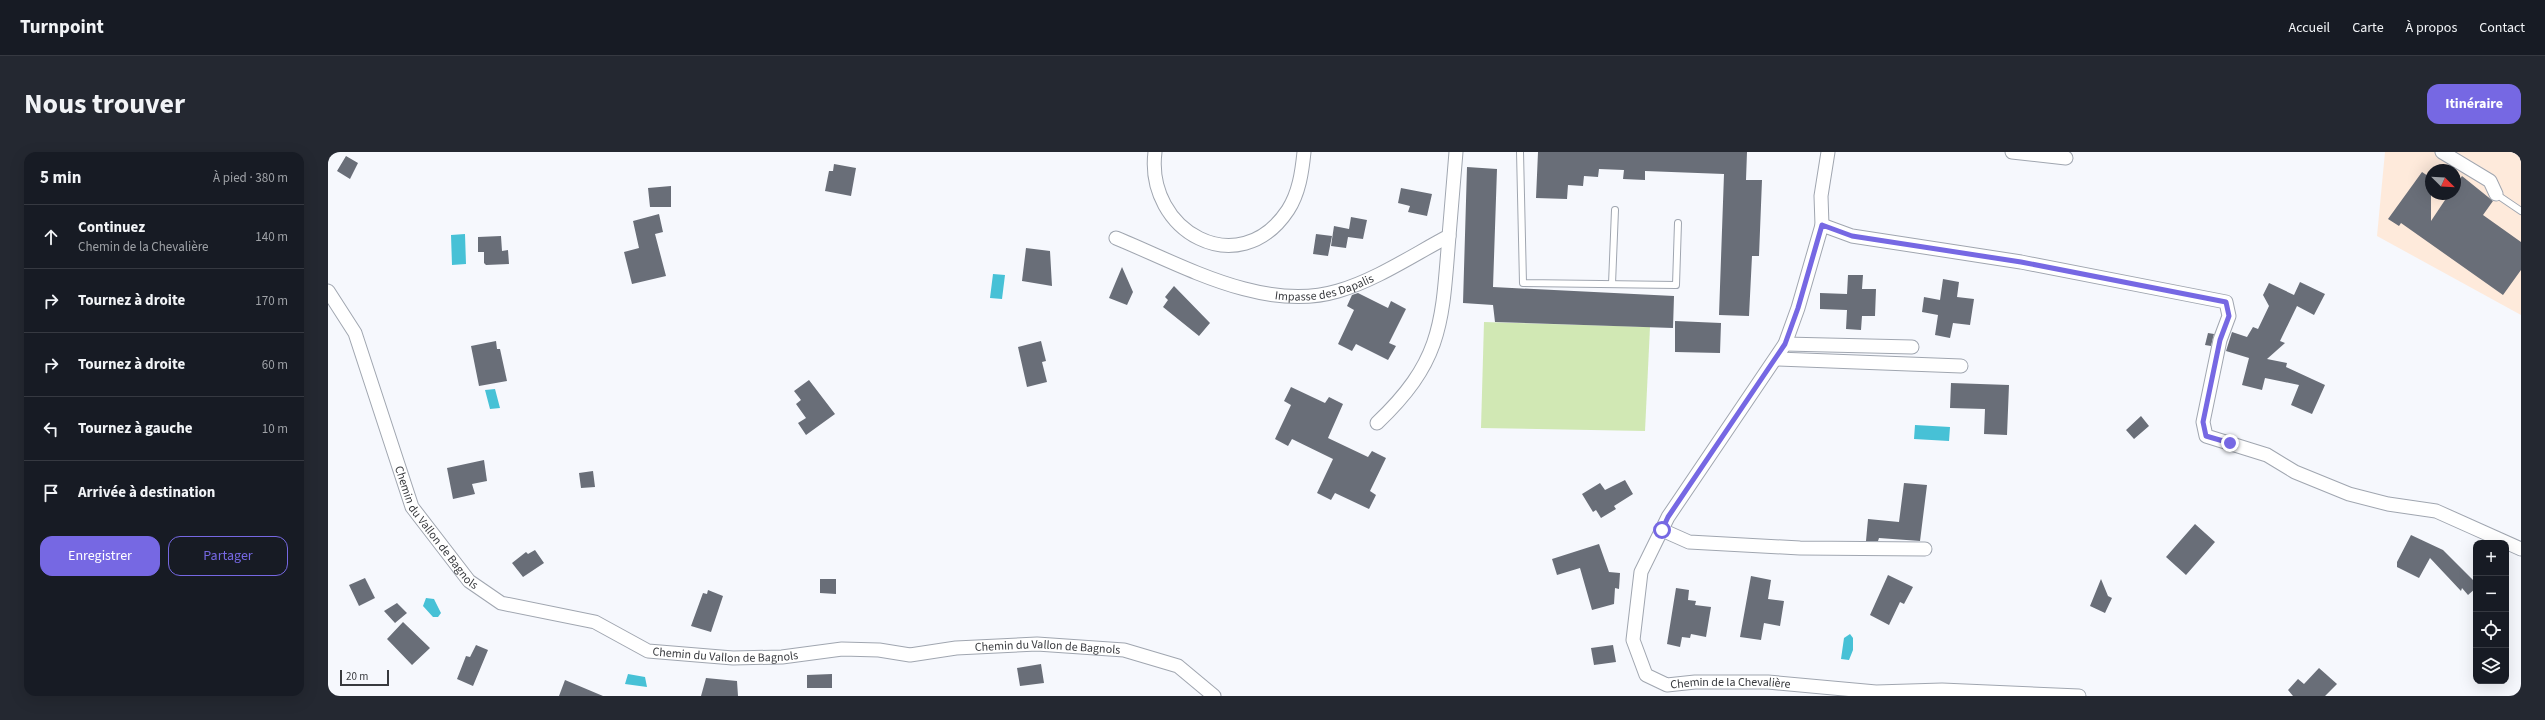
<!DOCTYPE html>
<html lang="fr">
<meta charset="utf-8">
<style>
body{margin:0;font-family:"Source Sans 3",sans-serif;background:#242831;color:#f1f3f6}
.controls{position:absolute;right:12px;bottom:12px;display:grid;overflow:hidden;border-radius:8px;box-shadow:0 4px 16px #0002}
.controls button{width:36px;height:36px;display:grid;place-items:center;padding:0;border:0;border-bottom:1px solid #363941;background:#171b24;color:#f1f3f6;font:20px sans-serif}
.compass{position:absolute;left:2097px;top:12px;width:36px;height:36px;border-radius:50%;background:#171b24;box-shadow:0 4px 16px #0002;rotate:114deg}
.scale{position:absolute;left:12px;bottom:10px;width:49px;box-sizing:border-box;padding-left:4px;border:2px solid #383a3e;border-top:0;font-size:11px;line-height:14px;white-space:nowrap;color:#383a3e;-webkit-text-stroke:3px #f6f8fd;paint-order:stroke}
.stop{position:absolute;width:12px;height:12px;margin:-9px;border:3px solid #7668e3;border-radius:50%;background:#fff}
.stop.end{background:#7668e3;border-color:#fff;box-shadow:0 1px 4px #0008}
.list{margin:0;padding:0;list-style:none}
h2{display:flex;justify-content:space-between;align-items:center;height:52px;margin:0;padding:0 16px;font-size:17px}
h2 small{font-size:13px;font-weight:400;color:#9ea1a6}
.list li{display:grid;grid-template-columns:26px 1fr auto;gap:12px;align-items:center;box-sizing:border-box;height:64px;padding:0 16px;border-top:1px solid #363941}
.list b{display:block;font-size:15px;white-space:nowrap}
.list p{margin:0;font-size:13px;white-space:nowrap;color:#9ea1a6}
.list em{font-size:13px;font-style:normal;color:#9ea1a6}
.actions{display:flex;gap:8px;padding:12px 16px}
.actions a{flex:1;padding:9px 0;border:1px solid #7668e3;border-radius:12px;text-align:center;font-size:14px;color:#7668e3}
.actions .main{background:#7668e3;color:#fff}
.icon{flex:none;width:22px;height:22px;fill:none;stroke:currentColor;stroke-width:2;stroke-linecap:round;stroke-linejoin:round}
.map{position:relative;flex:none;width:2193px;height:544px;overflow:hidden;border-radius:12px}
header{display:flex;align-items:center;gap:24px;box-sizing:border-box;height:56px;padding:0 20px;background:#171b24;border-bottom:1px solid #363941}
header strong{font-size:19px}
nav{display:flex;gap:22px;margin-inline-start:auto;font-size:14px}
.intro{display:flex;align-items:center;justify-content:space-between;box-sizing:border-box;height:96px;padding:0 24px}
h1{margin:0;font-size:28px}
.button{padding:10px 18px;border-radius:12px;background:#7668e3;color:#fff;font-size:14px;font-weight:700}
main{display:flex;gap:24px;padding:0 24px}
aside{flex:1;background:#171b24;border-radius:12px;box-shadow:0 4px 16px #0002}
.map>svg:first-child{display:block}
.industrial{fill:#feeadb;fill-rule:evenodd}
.green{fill:#d1e8b4}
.water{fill:#47c1d6}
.building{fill:#696e78}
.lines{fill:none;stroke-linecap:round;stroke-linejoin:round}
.lane-casing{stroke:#a0a6b0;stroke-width:8}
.street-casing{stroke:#a0a6b0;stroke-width:15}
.lane{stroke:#fff;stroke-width:6}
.street{stroke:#fff;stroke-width:13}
.route{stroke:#7668e3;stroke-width:5}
.labels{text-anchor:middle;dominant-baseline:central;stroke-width:4;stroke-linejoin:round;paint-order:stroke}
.street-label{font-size:12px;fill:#383a3e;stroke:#f6f8fd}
</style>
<header>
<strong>Turnpoint</strong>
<nav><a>Accueil</a><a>Carte</a><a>À propos</a><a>Contact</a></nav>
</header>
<div class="intro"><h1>Nous trouver</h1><a class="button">Itinéraire</a></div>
<main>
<aside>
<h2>5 min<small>À pied · 380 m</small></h2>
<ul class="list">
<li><svg class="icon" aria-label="ahead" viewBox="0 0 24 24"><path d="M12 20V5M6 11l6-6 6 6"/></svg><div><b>Continuez</b><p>Chemin de la Chevalière</p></div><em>140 m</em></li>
<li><svg class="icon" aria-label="right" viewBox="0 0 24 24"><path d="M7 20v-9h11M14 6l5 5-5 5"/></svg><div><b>Tournez à droite</b></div><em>170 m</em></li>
<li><svg class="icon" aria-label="right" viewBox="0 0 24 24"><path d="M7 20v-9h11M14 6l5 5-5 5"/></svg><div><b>Tournez à droite</b></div><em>60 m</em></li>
<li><svg class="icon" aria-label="left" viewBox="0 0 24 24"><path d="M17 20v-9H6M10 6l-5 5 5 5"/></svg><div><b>Tournez à gauche</b></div><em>10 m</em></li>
<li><svg class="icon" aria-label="arrive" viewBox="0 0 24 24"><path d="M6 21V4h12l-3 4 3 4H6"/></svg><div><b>Arrivée à destination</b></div></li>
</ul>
<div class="actions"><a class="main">Enregistrer</a><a>Partager</a></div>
</aside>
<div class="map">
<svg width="2193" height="544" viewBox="0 0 2193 544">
<rect width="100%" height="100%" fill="#f6f8fd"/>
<path class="industrial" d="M2057,0H2193V163L2049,84ZM2103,18H2127V42H2103Z"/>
<path class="green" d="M1156,170L1322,175L1317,279L1153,276Z"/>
<path class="water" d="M137,82L138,112L124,113L123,83Z
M665,122L677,123L674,147L662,146Z
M167,237L172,256L162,257L157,238Z
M1587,273L1622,275L1621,289L1586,287Z
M98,446L106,447L113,461L110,465H105L95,454Z
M1522,482L1525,486V498L1521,508L1513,507L1516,486Z
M300,522L317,525L319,535L297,532Z"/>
<path class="building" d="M1210,0H1419L1418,28H1434L1431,104H1424L1421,164L1391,163L1396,22L1317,19V28L1295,27L1296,18L1271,17L1270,25L1256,24L1255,34L1240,33L1239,47L1208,46Z
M18,4L30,11L22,27L9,19Z
M506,12L528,16L523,44L497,39L501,19H505Z
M1139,15L1169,17L1165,135L1346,144L1345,176L1167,170L1165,153L1135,151Z
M2094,20L2103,26V69L2121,42H2127V34L2134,24L2165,49L2155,63L2193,90V118L2175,143L2073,71L2071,74L2060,67Z
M343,34V55H322L320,36Z
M1073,36L1104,42L1099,64L1080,60L1082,54L1070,51Z
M331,62L335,80L327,82L338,124L304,132L296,100L311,96L305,69Z
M1023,65L1039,68L1035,87L1020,85L1018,96L1003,94L1006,74L1021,77Z
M988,82L1004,84L1000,104L985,102Z
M173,84L174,99L180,98L181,112L158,113L156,111V100H150V85Z
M698,96L722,99L724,134L694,129Z
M794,115L805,140L799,153L781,146Z
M1520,123H1535L1534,137H1548L1547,164H1534L1533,178L1518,177L1519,158L1492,157V141L1519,142Z
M1615,127L1631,130L1629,145L1646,147L1642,173L1625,171L1622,186L1607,183L1610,163L1594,160L1596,145L1612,148Z
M1972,130L1997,142L1986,163L1969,154L1952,189L1957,191L1939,207L1959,211L1958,215L1997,233L1984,262L1963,253L1971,233L1937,226L1934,238L1914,233L1921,206L1898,199L1904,180L1919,185L1925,175L1930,177L1941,154L1935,143L1941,131L1966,143Z
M846,134L882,171L871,184L835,155L840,148L837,145Z
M1030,141L1060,156L1063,149L1078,157L1061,191L1068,194L1060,208L1028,192L1024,199L1010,192L1026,158L1019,154L1024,143Z
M1347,169L1393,171L1392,201L1347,200Z
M1880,181L1886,182L1883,194L1877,193Z
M168,189L169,197H172L179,229L151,234L143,194Z
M713,189L718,209L714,210L719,230L699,235L690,195Z
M481,228L507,262L478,283L470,271L478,266L468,252L473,248L466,239Z
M1623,231L1681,233L1679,283L1656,282L1657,257L1622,256Z
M963,235L997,251L1001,245L1015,252L1000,286L1040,305L1044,299L1058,306L1042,339L1048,343L1041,357L1007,341L1003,348L989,341L1005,307L964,287L960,294L947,287L963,253L956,249Z
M1813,264L1821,274L1806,287L1798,278Z
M156,308L159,329L144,332L147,342L125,347L119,316Z
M265,319L267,335L253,336L251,321Z
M1297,328L1305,342L1286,354L1288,357L1273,366L1268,358L1265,360L1254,342L1272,331L1277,338Z
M1576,331L1599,333L1592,389L1551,386L1550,389H1538L1540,367L1571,370Z
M1867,372L1887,390L1858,423L1838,405Z
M2083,383L2115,398L2148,431V436L2140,443L2134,436L2133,439L2102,406L2091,426L2069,415V410Z
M1271,392L1281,420L1292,421L1291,437L1287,436L1286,452L1264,458L1252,416L1229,423L1224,407Z
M207,398L216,411L195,425L184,411L198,400L200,402Z
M1560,423L1585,435L1576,452L1572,450L1561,473L1542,463Z
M1423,424L1443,428L1440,447L1456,449L1452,474L1436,471L1433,488L1412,485Z
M37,426L47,446L31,454L21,433Z
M492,427H508V442L492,441Z
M1773,427L1780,444L1784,446L1777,461L1762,454Z
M1348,436L1361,438L1360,448L1368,449L1367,453L1383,455L1378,485L1363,482L1362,486L1354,485L1352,495L1339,492Z
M380,438L395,444L383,480L363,474L375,441L379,442Z
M69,451L79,461L67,471L56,459Z
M75,470L102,496L84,513L59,487Z
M148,493L160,498L145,534L129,527L138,504L142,505Z
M1285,493L1288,510L1266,513L1263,496Z
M713,512L716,531L692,534L689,516Z
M1991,516L2009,532L1997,544H1965L1960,538L1970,527L1976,532Z
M504,522V536H479V523Z
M378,526L409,529L410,544H373Z
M237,528L275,544H231Z"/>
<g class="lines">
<g class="lane-casing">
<path id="lane" d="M1192,0L1195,131L1348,133L1350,71
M2168,42L2193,59
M1284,132L1287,58"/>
</g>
<g class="street-casing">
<g id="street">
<path d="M827,0C817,79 911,132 960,58C971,41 974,20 976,0"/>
<path id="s1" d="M1500,0L1493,44L1494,73L1470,156L1457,192L1340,365L1313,420L1305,488L1318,523L1339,533L1367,530H1440L1548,540L1614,538L1751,544"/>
<path d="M1684,0L1738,6"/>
<path d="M2114,0L2162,29L2168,42"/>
<path d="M1494,73L1524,84L1693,110L1898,150L1901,164L1892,188L1875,270L1878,284L1939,303L1967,320L2021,342L2060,352L2108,359L2193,397"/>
<path id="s2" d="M788,86C854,113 936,161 1010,139C1048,128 1085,103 1121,84L1128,0"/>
<path id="s3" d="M0,139L27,181L84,355L141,429L173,451L267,470L320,499L405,506L454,505L514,497L551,498L582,503L628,496L709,492L796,498L850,514L886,544"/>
<path d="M1457,192L1584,195"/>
<path d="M1448,207L1633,214"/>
<path d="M1049,271C1115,208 1114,171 1121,84"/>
<path d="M1334,378L1361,390L1472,396L1597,397"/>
</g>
</g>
<use href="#lane" class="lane"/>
<use href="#street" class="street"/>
</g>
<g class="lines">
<path class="route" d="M1334,378L1340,365L1457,192L1470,156L1494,73L1524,84L1693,110L1898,150L1901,164L1892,188L1875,270L1878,284L1902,291"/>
</g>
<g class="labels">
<g class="street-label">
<text stroke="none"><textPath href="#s2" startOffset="220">Impasse des Dapalis</textPath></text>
<text stroke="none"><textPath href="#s3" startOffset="263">Chemin du Vallon de Bagnols</textPath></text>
<text stroke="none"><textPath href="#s3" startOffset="923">Chemin du Vallon de Bagnols</textPath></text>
<text stroke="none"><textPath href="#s3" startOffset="599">Chemin du Vallon de Bagnols</textPath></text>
<text stroke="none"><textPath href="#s1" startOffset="661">Chemin de la Chevalière</textPath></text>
</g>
</g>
</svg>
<div class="controls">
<button>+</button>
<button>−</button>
<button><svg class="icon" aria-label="locate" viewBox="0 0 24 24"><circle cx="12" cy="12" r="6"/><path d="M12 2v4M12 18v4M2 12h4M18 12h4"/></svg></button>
<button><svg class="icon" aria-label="layers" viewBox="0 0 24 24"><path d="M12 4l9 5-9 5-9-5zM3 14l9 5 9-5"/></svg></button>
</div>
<svg class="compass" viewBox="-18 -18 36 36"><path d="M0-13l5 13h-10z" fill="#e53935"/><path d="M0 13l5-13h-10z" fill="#9ea1a6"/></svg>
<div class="scale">20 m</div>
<div class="stop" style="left:1334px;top:378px"></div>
<div class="stop end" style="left:1902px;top:291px"></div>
</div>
</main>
